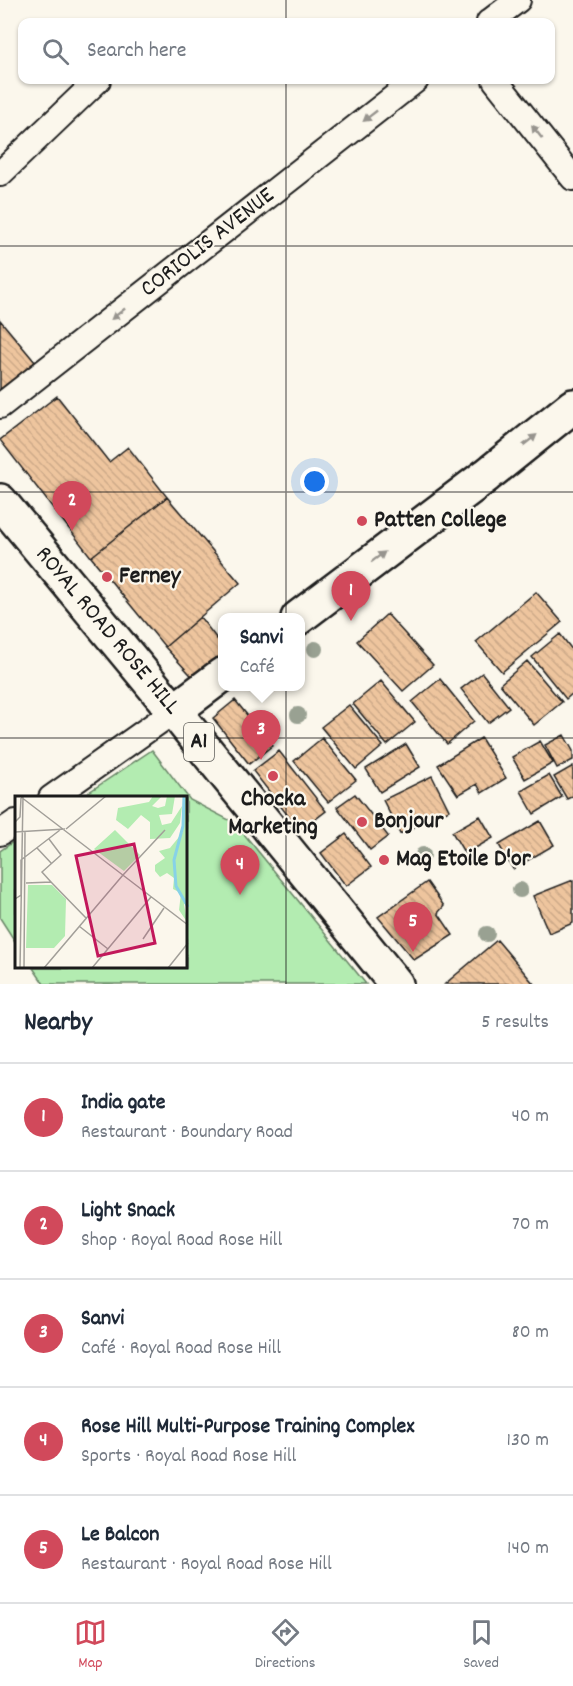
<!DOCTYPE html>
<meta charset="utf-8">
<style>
body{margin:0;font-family:Dekko,sans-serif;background:#f2f2f3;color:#1f2937}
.you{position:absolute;left:315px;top:482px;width:21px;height:21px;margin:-15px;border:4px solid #fff;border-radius:50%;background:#1a73e8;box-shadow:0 0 0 9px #1a73e833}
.badge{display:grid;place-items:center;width:39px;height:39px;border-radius:50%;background:#d1495b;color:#fff;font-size:20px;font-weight:700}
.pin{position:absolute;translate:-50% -50px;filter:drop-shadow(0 2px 3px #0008)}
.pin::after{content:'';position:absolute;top:32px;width:21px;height:18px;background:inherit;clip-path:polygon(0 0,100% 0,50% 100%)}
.popup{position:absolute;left:218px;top:613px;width:87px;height:78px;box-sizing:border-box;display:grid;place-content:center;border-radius:12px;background:#fff;filter:drop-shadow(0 2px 4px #0005);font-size:20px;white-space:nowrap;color:#747a83}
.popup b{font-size:22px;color:#1f2937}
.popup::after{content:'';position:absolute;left:50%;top:100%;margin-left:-12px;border:12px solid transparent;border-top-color:#fff}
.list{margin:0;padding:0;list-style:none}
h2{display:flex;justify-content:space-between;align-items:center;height:78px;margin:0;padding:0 24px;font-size:26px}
h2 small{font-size:20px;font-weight:400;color:#747a83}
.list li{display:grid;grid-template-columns:39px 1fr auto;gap:18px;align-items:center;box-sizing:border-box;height:108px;padding:0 24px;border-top:2px solid #e0e1e3}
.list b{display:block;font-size:22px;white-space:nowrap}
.list p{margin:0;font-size:20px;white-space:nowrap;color:#747a83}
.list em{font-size:20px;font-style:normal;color:#747a83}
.icon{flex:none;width:33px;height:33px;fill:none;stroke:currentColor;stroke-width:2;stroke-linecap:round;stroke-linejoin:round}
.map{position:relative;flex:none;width:573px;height:984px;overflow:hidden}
.search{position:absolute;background:#fff;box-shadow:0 2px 4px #0004;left:18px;right:18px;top:18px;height:66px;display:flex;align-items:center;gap:15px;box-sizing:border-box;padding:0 21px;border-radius:12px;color:#747a83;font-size:22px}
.sheet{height:618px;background:#fff}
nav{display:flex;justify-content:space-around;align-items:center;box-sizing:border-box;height:84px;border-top:2px solid #e0e1e3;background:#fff;font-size:16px;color:#747a83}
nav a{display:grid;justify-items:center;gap:3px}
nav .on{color:#d1495b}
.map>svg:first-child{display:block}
.grass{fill:#b3ecb1;stroke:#688466;stroke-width:1.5}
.building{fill:url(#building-back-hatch);stroke:#1c1c1c;stroke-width:1.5}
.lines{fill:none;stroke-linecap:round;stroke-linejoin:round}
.street-casing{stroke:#1c1c1c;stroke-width:28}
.secondary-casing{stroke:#1c1c1c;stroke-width:38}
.primary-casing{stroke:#1c1c1c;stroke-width:38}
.street{stroke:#fbf7ec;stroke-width:24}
.secondary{stroke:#fbf7ec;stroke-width:33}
.primary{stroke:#fbf7ec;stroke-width:33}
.tree{fill:#99a192}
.oneway{fill:#97948e}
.grid{fill:none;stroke:#1c1c1c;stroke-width:1.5;stroke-opacity:0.55}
.poi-dot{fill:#d1495b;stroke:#fbf7ec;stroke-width:2}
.labels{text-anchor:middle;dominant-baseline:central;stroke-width:4.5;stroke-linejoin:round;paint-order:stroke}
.shield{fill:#fbf7ec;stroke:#5f5e5a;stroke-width:1.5}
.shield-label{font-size:22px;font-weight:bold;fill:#1c1c1c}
.street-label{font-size:24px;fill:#1c1c1c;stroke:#fbf7ec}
.poi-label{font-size:24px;font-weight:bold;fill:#1c1c1c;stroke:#fbf7ec;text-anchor:start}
.inset-river{fill:none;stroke:#87d2e7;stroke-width:3}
.inset-road{fill:none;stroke:#a29f99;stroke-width:1.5}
.view{fill:#c2185b;fill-opacity:0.15;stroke:#c2185b;stroke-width:3}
.inset-edge{fill:none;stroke:#1c1c1c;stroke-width:3}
</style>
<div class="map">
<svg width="573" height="984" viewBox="0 0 573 984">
<defs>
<pattern id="building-back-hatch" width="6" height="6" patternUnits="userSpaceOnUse" patternTransform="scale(1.5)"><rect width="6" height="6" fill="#eec59e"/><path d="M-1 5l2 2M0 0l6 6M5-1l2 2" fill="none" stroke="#cca988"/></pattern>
</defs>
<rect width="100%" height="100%" fill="#fbf7ec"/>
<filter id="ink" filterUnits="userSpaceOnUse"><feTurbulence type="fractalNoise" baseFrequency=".0167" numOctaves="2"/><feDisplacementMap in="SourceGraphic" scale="12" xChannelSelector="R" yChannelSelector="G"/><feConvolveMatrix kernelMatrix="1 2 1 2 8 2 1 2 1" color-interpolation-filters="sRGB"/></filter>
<g filter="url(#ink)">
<path class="grass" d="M152,750L190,800L235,823L366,984H44L33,968H186V798H80Z
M16,840V943L0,918V851Z"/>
<path class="building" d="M0,320L35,362L0,392Z
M57,396L109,462L128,447L167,497L91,557L0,440Z
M167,497L240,583L165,647L91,557Z
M536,592L562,622L502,672L476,642Z
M387,614L433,665L403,691L357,641Z
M200,617L217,639L222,635V669L200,685L165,647Z
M560,634L573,651V693L566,699L532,657Z
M527,661L562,702L534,725L500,684Z
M482,673L509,707L488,723L461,689Z
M440,679L474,721L447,744L412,702Z
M381,681L415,722L387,745L353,704Z
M235,700L272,746L249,764L213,718Z
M349,705L383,746L356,769L321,727Z
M564,735L573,751V760L557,768L545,745Z
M322,738L356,780L328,802L294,761Z
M481,738L506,778L482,793L477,784L458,795L438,765Z
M540,741L553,763L525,779L512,757Z
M406,744L420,767L380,792L366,769Z
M279,751L326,811L300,831L253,771Z
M573,766V796L567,799L554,777Z
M549,775L562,797L534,814L521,791Z
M432,776L449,810L400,834L383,800Z
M355,794L388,836L370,850L337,807Z
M480,816L493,838L465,854L452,832Z
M540,821L554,845L513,869L499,845Z
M346,834L371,867L346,886L321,853Z
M573,880V923L549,933L533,896Z
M427,882L444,906L438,913L453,935L414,960L378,917Z
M497,940L534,984H445Z"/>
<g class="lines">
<g class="street-casing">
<path id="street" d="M489,22L518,0
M495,80L573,178
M0,174L98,80
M0,406L416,80
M51,798L174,711
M0,833L16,822"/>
</g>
<g class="secondary-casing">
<path id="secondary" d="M298,618L487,475L573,406
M174,711L222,675"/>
</g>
<g class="primary-casing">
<path id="primary" d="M0,501L174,711L396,984"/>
</g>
<use href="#street" class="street"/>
<use href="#secondary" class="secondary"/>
<use href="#primary" class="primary"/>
</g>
<g class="tree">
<circle cx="315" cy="649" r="8"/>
<circle cx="298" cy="715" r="8"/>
<circle cx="423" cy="855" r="8"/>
<circle cx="520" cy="890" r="8"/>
<circle cx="487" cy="934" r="8"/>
</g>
<defs><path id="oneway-solid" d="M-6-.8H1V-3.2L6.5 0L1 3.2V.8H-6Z" transform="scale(1.5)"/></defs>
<g class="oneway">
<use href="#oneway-solid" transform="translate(370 116) rotate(142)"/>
<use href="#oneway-solid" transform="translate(537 132) rotate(-128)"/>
<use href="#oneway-solid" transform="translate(118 314) rotate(142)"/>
<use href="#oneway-solid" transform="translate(530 440) rotate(-38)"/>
<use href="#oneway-solid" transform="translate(378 557) rotate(-37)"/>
</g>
</g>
<path class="grid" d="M286,0V22M286,80V984M0,246H573M0,492H573M0,738H573"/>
<g class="poi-dot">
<circle cx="362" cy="521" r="6"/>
<circle cx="107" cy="577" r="6"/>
<circle cx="273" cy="776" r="6"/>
<circle cx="362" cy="822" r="6"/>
<circle cx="384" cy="860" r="6"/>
</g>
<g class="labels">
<rect class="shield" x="184" y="723" width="30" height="38" rx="4.5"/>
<g class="shield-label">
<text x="199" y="742">A1</text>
</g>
<g class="street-label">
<text transform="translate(208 243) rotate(-38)">CORIOLIS AVENUE</text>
<text transform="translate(107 631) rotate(50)">ROYAL ROAD ROSE HILL</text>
</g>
<g class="poi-label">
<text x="374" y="521">Patten College</text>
<text x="119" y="577">Ferney</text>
<text x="273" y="800" text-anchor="middle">Chocka<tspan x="273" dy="28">Marketing</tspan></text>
<text x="374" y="822">Bonjour</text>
<text x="396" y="860">Mag Etoile D'or</text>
</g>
</g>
<g transform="translate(15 796)">
<rect width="172" height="172" fill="#fbf7ec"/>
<path d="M100,34L125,59L109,75L79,53ZM13,89H37L51,103L50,140L39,152H11Z" fill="#b3ecb1"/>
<path d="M138,0H147L137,10L143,12L150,10L152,0H160L157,18L144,19L147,29L156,27L167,10L165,27L155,42L135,43V26L126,19L113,33L101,24L103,12L134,6ZM169,0H172L173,105L169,108L172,126L164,114L166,97L158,93L159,82L152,77L145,81L140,75V69L150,62L144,55L155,52L168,36Z" fill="#b3ecb1"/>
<path class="inset-river" d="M169,0L168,30L159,64L161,90L173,111"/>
<path class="inset-road" d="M6,1L173,129M0,26L5,21L6,2M51,33L91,0M0,36L50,33M22,52L37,68M108,79L150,34M36,86L71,122M11,87L36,86L27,76L46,59L34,43M0,103L6,99V64L45,34M64,130L93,153M128,143L149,112M5,172L8,0M9,172L10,36M29,172L108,79M77,172L136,101M153,172L173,147"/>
<path class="view" d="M119,48L140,147L83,160L61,60Z"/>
<rect width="172" height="172" class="inset-edge"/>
</g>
</svg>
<div class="you"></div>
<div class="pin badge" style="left:351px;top:621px">1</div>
<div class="pin badge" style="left:72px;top:531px">2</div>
<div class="pin badge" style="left:261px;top:760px">3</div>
<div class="popup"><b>Sanvi</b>Café</div>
<div class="pin badge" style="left:240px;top:895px">4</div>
<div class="pin badge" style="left:413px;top:952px">5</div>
<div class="search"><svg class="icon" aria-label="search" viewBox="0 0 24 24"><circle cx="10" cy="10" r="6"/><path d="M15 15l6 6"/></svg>Search here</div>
</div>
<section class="sheet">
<h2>Nearby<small>5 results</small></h2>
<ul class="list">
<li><span class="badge">1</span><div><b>India gate</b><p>Restaurant · Boundary Road</p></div><em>40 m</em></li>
<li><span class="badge">2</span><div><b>Light Snack</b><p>Shop · Royal Road Rose Hill</p></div><em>70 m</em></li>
<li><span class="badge">3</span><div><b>Sanvi</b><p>Café · Royal Road Rose Hill</p></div><em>80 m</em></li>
<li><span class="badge">4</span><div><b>Rose Hill Multi-Purpose Training Complex</b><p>Sports · Royal Road Rose Hill</p></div><em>130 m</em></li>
<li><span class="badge">5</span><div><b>Le Balcon</b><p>Restaurant · Royal Road Rose Hill</p></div><em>140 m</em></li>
</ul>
</section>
<nav>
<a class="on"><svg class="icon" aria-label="map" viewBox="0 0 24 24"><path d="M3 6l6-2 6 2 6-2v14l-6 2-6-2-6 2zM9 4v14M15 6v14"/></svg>Map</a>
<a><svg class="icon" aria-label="directions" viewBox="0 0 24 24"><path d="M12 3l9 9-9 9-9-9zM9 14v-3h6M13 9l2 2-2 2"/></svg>Directions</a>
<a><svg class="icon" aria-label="saved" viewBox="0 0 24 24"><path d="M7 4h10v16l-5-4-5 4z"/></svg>Saved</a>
</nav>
